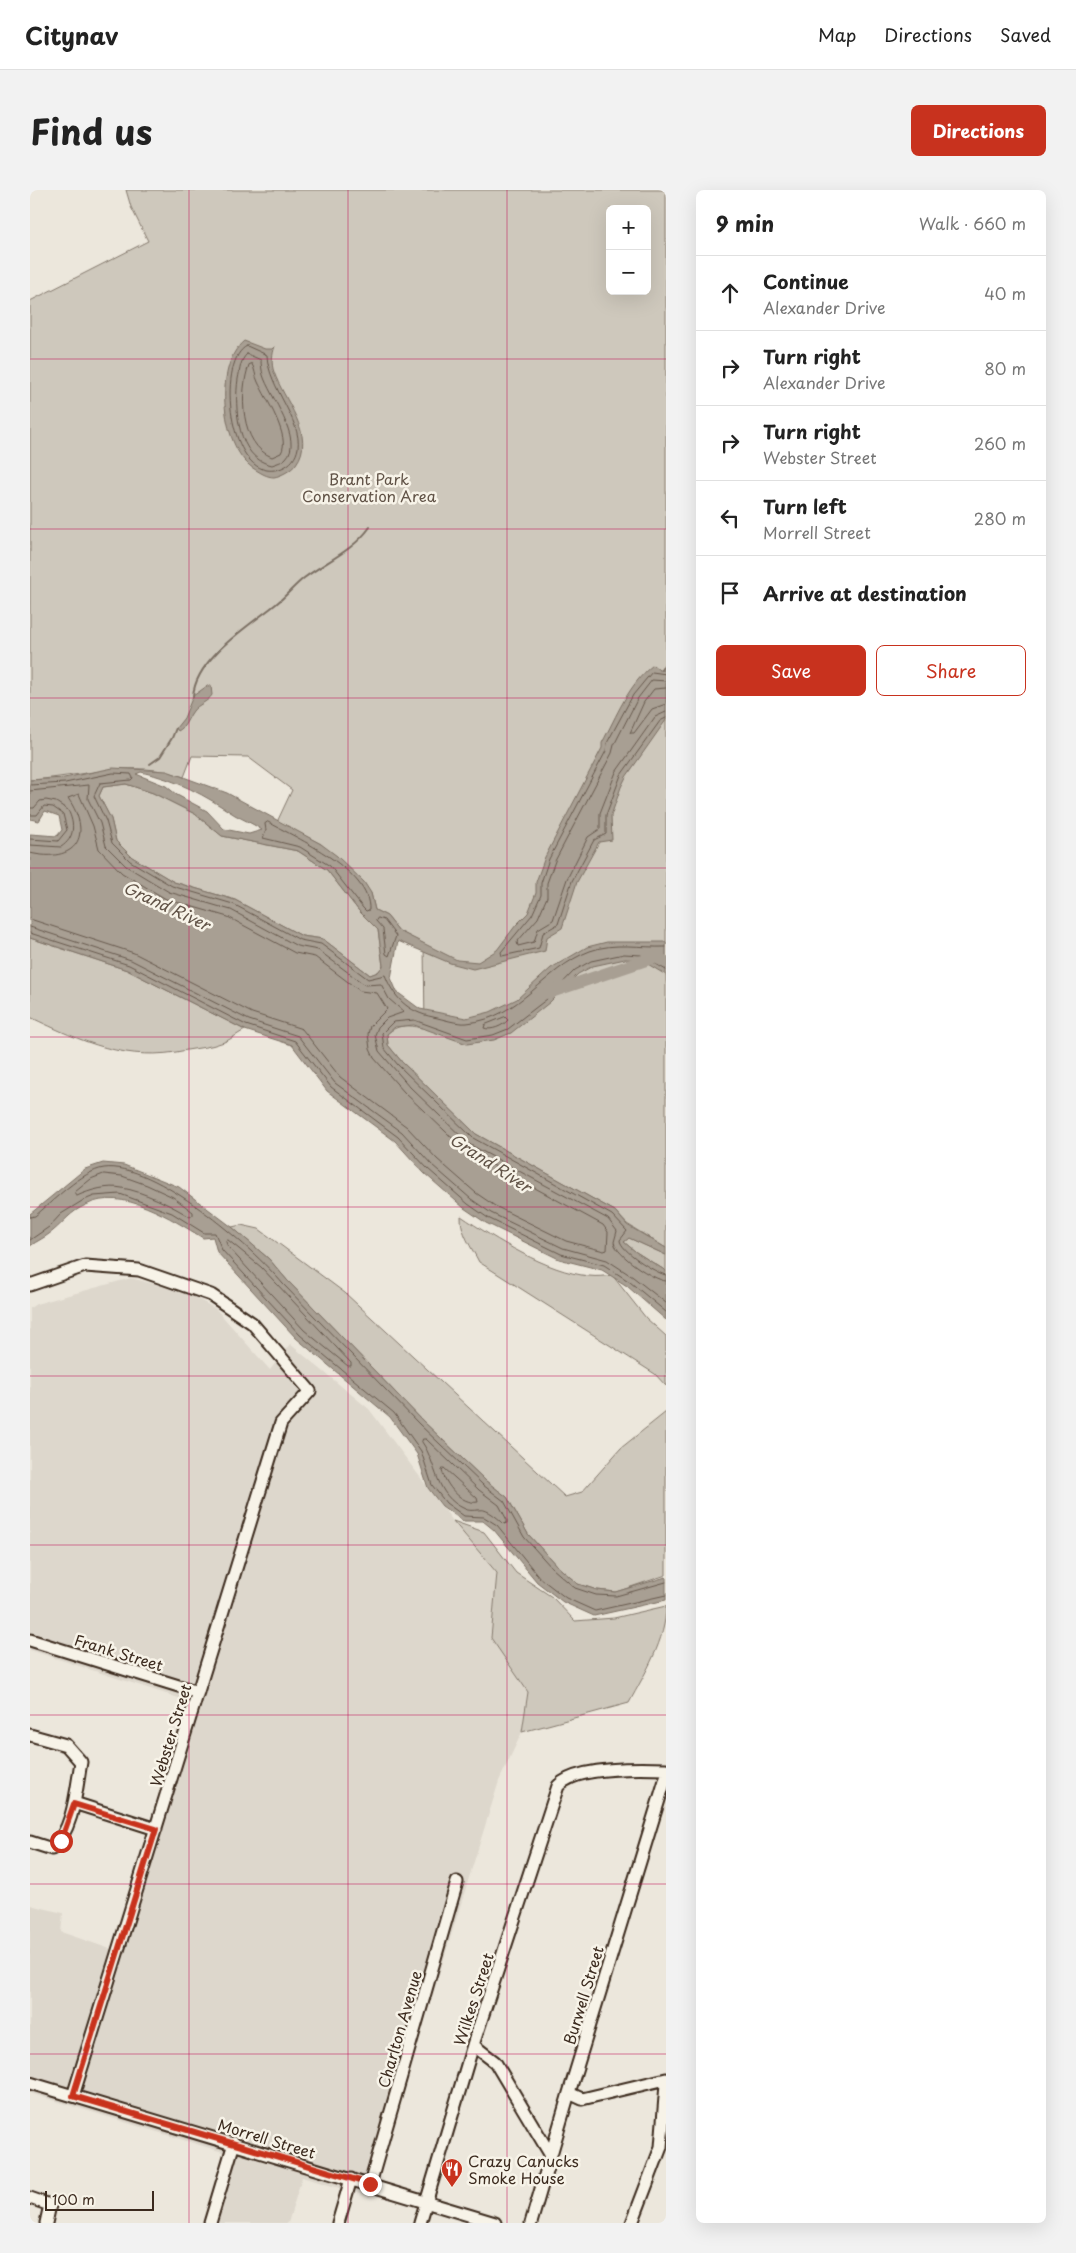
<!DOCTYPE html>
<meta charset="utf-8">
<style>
body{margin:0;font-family:"Playpen Sans",sans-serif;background:#f2f2f2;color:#222}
.controls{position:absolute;right:15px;top:15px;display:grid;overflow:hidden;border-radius:8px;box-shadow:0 5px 20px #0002}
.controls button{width:45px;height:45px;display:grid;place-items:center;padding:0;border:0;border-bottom:1px solid #e0e0e0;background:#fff;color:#222;font:25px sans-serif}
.scale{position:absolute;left:15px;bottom:12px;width:109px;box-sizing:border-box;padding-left:5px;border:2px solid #3b2a1e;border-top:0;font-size:14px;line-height:18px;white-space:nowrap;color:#3b2a1e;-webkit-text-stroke:4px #f7f3e8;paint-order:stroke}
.stop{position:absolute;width:15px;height:15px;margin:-11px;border:4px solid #c8321e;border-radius:50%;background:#fff}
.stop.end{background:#c8321e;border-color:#fff;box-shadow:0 1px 5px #0008}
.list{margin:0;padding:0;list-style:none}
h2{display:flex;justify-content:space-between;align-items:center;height:65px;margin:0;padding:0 20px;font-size:21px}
h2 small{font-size:16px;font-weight:400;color:#767676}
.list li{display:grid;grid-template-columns:32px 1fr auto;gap:15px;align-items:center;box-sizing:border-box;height:75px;padding:0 20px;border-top:1px solid #e0e0e0}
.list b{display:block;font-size:19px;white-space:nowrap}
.list p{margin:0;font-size:16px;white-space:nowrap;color:#767676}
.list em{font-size:16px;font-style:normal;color:#767676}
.actions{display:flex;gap:10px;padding:15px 20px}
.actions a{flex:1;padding:11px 0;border:1px solid #c8321e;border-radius:8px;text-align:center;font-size:18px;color:#c8321e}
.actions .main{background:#c8321e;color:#fff}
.icon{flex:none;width:28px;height:28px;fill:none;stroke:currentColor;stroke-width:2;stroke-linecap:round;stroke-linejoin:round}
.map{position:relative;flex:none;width:636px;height:2033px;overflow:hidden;border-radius:8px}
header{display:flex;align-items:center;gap:30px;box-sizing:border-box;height:70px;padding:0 25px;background:#fff;border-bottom:1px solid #e0e0e0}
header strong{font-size:24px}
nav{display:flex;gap:28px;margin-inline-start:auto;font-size:18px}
.intro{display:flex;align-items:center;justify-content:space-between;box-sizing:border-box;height:120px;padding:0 30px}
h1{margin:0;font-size:35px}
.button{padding:12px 22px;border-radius:8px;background:#c8321e;color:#fff;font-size:18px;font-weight:700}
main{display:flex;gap:30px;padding:0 30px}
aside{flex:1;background:#fff;border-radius:8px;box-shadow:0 5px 20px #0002}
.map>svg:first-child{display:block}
.built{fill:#ddd7cc}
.green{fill:#cec8bc;stroke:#84796d;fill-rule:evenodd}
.water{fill:#a89f93;stroke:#7c7064;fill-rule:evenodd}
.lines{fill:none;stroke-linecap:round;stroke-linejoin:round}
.shore{stroke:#67594d;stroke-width:1}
.stream{stroke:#7c7064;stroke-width:2}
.river{stroke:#a89f93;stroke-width:12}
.minor-casing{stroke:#3b2a1e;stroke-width:15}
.minor{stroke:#f7f3e8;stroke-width:11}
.route{stroke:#c8321e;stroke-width:6}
.grid{fill:none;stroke:#c2185b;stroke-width:1;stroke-opacity:0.55}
.labels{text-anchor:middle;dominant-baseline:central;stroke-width:5;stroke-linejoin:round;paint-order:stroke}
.park-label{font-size:15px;fill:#605246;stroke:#f7f3e8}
.street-label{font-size:15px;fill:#3b2a1e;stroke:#f7f3e8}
.poi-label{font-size:15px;fill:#3b2a1e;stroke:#f7f3e8;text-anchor:start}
.water-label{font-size:16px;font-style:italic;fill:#615347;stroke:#f7f3e8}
</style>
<header>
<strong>Citynav</strong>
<nav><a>Map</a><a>Directions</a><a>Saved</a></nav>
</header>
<div class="intro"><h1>Find us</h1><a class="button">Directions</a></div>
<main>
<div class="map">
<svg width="636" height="2033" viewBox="0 0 636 2033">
<rect width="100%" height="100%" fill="#ece7dc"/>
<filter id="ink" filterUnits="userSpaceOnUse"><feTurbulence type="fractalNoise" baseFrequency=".02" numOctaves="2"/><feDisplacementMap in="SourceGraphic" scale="10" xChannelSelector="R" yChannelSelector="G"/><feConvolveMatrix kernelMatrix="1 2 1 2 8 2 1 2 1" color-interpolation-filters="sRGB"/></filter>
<g filter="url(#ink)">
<path class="built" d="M101,1088L155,1102L186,1119L240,1180L260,1154L339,1219L423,1331L467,1383L461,1447L498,1502L492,1542L469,1591L340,2007L272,1987L258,2033H173L196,1963L0,1903V1715L33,1723L31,1742L86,1761L158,1511L0,1460V1118L6,1114Z"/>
<path class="green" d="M96,0H636V1058L597,1034L585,1021L446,944L372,872L358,855L357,844C369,833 381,835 395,839L394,754L369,741L357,726L345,720L341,703L291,654L247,632L262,600L218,567L162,566L154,587C103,568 52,587 0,590V111L118,51L101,17ZM580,19H617V101H580Z
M96,594L123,603L165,624L192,646L268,661L297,680L329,721L348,740L353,776L348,782L340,785L293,749L272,746L205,710L144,692L102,667L86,651L81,629L69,606L73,597Z
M0,748L97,780L215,840C207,844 199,851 191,853C181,857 168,858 157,860C97,873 53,852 0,827Z
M431,1026C465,1049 517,1082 559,1086C567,1087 575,1086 582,1085L616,1128L636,1146V1196L625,1184L449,1072C442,1058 430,1042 431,1026Z
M211,1035L229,1039L315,1103L535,1307L552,1302L591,1258L636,1222V1385L586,1402L567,1400L548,1394L526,1375L498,1344L477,1307L456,1291L393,1231L257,1090L239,1069L202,1037Z
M599,1048L636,1065V1081L606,1062L594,1052Z
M423,1331L454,1342L486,1383L522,1407L545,1431L584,1428L636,1416C636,1450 615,1483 599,1513L492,1542L498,1502L461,1448L467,1383Z"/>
<path class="water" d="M214,151L235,159H242L245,156C242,165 241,174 244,182C253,209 287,246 266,274C262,280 251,286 244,287C237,287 231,283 226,280C191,261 183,176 214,151Z
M623,475L629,480H636V530L596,587L591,597L581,626L582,650L569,652L547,692L532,738L517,747L515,761L443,779L420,773L368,751L361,788L367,802L390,819L436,828L460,822L487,809L521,778L557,757L577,752H636V785L611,770L595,769L563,776L548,784L520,812L481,843L464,850L437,854L384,835L365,837L357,844L358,855L372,872L446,944L585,1021L597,1035L636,1058V1065L599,1048L594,1052L606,1062L636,1081V1130L597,1096L572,1080L529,1069L456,1033L434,1018L394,983L365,951L297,901L262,855L215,840L97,780L0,748V644L27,646L32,640L29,626L15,621L9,631L0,629V590L34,588L83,578L137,581L197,603L291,654L307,666L334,692L341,703L345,720L357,726L369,741L427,770L448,772L467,760L486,735L498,723L506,703V692L515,667L572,558V553C587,525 598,495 623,475ZM111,582C148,590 174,605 205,625C214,630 224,634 232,640L219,644L194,639L177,621L147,605L136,596L106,584ZM96,594L123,603L165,624L192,646L268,661L297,680L329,721L348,740L353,776L348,782L340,785L293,749L272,746L205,710L144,692L102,667L86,651L81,629L69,606L73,597Z
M177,496H181L182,505C177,513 168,514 163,521C157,529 156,537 148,541L146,538L154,528L163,506Z
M73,973L94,975L149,997L202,1037L239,1069L257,1090L393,1231L456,1291L477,1307L498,1344L526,1375L548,1394L567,1400L585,1402L636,1387V1410L564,1426L533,1412L507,1392L464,1340L453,1331H433L412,1316L398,1298L387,1264L360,1227L266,1148L187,1062L183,1047L173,1048C142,1029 92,996 56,1015C40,1022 35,1031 23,1041C16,1047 7,1051 0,1056V1024L55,979Z"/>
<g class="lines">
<path class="shore" d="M217,156L237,165C238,197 272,230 268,258C266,268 261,274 252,278C199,299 185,170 217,156Z
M217,164L231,170C231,175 232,181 233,185C239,205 274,250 256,268C253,272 247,273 242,275C207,269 204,217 208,189C210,180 210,170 217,164Z
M222,174C225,179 225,186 228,192C236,209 261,247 251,263L242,267C210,255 209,202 219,175Z
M636,484L622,482L603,505L577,553L576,561L519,669L511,693V705L502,725L471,762L472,766L509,758L513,743L528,734L542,691L564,650L576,644V625L591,585L630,531L636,528
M636,491L622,490L608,508L584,555L582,563L525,671L517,693V707L508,728L487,752L488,756L504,752L508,739L523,730L537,689L558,647L570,639V623L586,582L625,527L636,522
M636,498L624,499L614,512L600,543H604L622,519L636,514
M0,595L35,593L83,583L101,584L103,588L101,590L70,593L64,606L76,631L82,653L100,671L142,696L203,714L270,750L291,754L338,789L355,785C364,808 378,822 403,827C413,829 427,834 437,833C491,828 514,778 560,761C584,752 611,758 636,757
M0,601L59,595L58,609L70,633L76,656L96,676L139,702L201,720L267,756L288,760L335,795L351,794L359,809L374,822L357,828L348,837L345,845L349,861L380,897L439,954L578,1029L587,1041L584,1052C586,1065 623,1090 636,1091
M0,618H4L10,611L16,610L26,612L38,620C45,634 45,648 31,657L0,655
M0,625H7L14,616L23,617L33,624L37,640L28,651L0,649
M238,632C267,648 341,681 339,720L336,721L333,718L300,676L270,657L233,648L236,640L235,634Z
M0,663C46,674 64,646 38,608L49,604L63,636L69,659L92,683L136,709L198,727L265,763L285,767L330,801L347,803L357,819L340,836L338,844L340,859L344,868L374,902L435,960L573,1035L578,1042L577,1060L574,1061L536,1051L465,1016L446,1003L407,969L377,937L310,887L272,839L222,823L104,763L0,729
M348,728L354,730L366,746L359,766L356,764L353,739L346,731Z
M0,737L101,770L219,830L268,846L305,893L372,942L402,975L441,1009L461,1023L533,1058L577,1070L603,1087L636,1113
M0,743L99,775L216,835L265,851L301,897L368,947L398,979L438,1014L458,1028L531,1064L574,1075L600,1092L636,1122
M636,780L611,765L594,764L561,771L545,780L517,809L478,839L463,845L437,849L384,830L363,832L352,843L354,858L368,875L443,948L582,1025L597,1041L590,1050C590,1060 625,1083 636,1085
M475,827L478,830C473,836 461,841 454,838L455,835Z
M74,984L92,986L117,995L143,1007L163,1022V1025L160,1027C143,1016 112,1001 92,998C78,995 60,1000 47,1006L45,1005V1002L61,989Z
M0,1027L5,1026C22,1012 52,981 74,978C124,971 222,1057 253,1094L389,1234L453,1295L474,1311L494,1347L522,1378L545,1398L566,1405L586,1406L636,1392
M0,1050L19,1037L31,1024L52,1011L64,1006L90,1004L142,1023L174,1043H185L192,1060L270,1145L364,1223L391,1261L402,1295L416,1313L434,1326L454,1327L467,1335L510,1388L536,1408L565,1421L636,1405
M198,1050L231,1077L321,1173V1176H318L274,1140L198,1057L196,1052Z
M393,1249H396L449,1300L469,1315L477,1330V1333L474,1334C469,1329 461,1322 454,1320C448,1319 441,1322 435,1319C404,1305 408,1275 392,1252Z
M414,1278L447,1308L448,1312C431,1315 416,1295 412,1281Z"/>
<path class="stream" d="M631,480L636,472
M163,506C166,468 219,436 246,414C256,406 264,396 274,388C297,371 324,360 340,337
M120,574L130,567L142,548L146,538"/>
<path class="river" d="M518,803L625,767L636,772"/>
<g class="minor-casing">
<path id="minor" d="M0,1095L55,1076L109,1080L181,1105L222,1133L280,1201L251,1233L43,1906
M0,1450L168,1502
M0,1545L36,1555L51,1572C46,1600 44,1639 22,1659L0,1652
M44,1613L126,1639
M443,1855L465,1872L520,1964
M0,1893L465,2033
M539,1903L552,1909L636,1889
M340,1994L427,1692
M0,2008L20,2015L16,2033
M180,2033L204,1953
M308,2033L321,1989
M390,2033L443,1855L528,1596C546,1576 611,1578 636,1579
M501,2033L539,1903L636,1587
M602,2033L631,1957L636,1894"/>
</g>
<use href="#minor" class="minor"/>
</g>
</g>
<g class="lines" filter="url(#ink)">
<path class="route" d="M31,1651L44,1614L126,1639L43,1906L340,1994"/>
</g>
<path class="grid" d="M159,0V2033M318,0V2033M477,0V2033M0,169H636M0,339H636M0,508H636M0,678H636M0,847H636M0,1017H636M0,1186H636M0,1355H636M0,1525H636M0,1694H636M0,1864H636"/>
<defs>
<g id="restaurant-pin" transform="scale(1.125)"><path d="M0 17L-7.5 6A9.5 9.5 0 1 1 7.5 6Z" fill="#c8321e" stroke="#f7f3e8"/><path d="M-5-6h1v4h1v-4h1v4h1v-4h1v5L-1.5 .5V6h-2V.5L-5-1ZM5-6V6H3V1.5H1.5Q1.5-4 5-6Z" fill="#fff"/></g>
</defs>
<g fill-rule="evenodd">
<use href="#restaurant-pin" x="422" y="1979"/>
</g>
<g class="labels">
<g class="park-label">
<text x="339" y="288">Brant Park<tspan x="339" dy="17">Conservation Area</tspan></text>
</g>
<g class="street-label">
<text transform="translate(89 1462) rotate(17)">Frank Street</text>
<text transform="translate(140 1545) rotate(-73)">Webster Street</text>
<text transform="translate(553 1805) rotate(-73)">Burwell Street</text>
<text transform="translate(443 1809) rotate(-72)">Wilkes Street</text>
<text transform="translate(369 1839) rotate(-74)">Charlton Avenue</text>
<text transform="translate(237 1948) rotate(17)">Morrell Street</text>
</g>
<g class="poi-label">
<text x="438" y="1970">Crazy Canucks<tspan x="438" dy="17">Smoke House</tspan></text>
</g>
<g class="water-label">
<text transform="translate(137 715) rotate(25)">Grand River</text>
<text transform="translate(461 972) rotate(33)">Grand River</text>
</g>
</g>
</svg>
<div class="controls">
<button>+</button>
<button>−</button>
</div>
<div class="scale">100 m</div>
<div class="stop" style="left:31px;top:1651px"></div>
<div class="stop end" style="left:340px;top:1994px"></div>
</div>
<aside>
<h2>9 min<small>Walk · 660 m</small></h2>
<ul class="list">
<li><svg class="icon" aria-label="ahead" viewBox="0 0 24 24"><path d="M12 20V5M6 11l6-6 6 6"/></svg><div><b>Continue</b><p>Alexander Drive</p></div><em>40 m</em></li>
<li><svg class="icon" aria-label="right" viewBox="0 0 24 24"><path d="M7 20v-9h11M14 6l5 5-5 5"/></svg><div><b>Turn right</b><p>Alexander Drive</p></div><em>80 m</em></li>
<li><svg class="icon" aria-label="right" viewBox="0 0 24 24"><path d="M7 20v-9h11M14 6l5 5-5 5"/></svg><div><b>Turn right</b><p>Webster Street</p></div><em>260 m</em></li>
<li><svg class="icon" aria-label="left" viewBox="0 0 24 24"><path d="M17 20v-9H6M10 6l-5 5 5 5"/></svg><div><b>Turn left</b><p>Morrell Street</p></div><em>280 m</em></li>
<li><svg class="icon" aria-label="arrive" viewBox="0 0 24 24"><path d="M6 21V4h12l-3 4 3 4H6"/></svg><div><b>Arrive at destination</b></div></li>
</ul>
<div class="actions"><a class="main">Save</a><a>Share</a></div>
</aside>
</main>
